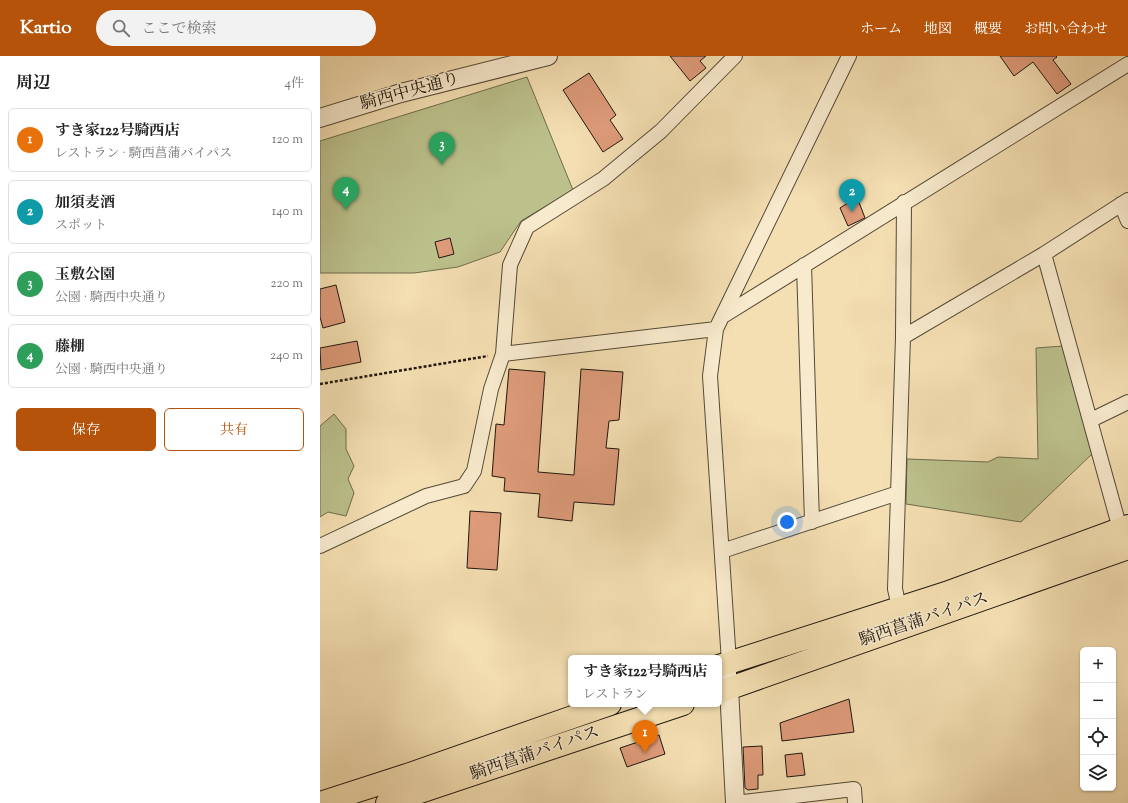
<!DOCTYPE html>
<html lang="ja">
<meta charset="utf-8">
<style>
body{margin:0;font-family:"Sorts Mill Goudy","Noto Serif JP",serif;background:#f2f2f2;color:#222}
.controls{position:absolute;right:12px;bottom:12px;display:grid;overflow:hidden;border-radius:6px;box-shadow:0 1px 3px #0004}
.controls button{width:36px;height:36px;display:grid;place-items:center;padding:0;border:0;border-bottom:1px solid #e0e0e0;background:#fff;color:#222;font:20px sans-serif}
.you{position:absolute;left:467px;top:466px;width:14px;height:14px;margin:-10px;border:3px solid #fff;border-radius:50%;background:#1a73e8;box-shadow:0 0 0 6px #1a73e833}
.badge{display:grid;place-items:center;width:26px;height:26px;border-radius:50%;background:#b45309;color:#fff;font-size:13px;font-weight:700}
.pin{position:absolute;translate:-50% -33px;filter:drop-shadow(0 1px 2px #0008)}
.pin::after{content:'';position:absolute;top:21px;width:14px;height:12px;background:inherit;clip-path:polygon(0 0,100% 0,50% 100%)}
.popup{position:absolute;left:248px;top:599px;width:154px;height:52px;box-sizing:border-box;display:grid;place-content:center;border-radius:6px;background:#fff;filter:drop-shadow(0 1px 3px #0005);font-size:13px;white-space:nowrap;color:#767676}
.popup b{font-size:15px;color:#222}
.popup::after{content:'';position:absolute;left:50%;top:100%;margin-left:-8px;border:8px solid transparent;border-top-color:#fff}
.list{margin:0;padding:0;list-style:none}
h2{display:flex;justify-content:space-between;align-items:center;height:52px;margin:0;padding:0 16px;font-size:17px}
h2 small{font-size:13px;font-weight:400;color:#767676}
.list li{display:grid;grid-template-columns:26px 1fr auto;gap:12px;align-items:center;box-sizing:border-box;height:64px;margin:0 8px 8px;padding:0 8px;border:1px solid #e0e0e0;border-radius:6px}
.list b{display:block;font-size:15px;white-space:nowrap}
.list p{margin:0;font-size:13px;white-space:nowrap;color:#767676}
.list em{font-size:13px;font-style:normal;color:#767676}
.actions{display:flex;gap:8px;padding:12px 16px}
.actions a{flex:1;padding:9px 0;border:1px solid #b45309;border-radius:6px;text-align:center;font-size:14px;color:#b45309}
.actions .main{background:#b45309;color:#fff}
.icon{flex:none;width:22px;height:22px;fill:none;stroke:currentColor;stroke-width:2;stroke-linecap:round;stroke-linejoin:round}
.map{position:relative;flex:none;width:808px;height:747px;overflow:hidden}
header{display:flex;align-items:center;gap:24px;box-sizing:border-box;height:56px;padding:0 20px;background:#b45309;color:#fff}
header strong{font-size:19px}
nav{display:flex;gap:22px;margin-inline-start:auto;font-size:14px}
.search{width:280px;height:36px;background:#f2f2f2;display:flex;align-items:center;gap:10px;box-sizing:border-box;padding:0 14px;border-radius:22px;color:#767676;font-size:15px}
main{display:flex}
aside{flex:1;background:#fff}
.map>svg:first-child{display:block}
.green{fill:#bcc18c;stroke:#6e6c4d}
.building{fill:#de9b7a;stroke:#1f170e}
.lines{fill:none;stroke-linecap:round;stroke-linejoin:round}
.minor-casing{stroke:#544937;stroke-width:16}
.tertiary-casing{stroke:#544937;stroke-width:20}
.trunk-casing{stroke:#1f170e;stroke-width:24}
.path{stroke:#1f170e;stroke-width:2.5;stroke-dasharray:3 2;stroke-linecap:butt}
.minor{stroke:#f8eacd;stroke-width:14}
.tertiary{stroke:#f8eacd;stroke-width:18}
.trunk{stroke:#f4dfb2;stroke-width:22}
.labels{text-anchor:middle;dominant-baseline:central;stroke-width:3;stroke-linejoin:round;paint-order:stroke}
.street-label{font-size:17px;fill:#1f170e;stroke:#f8eacd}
</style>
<header>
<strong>Kartio</strong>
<div class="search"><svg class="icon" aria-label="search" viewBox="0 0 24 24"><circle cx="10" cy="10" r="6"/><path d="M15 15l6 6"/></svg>ここで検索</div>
<nav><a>ホーム</a><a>地図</a><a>概要</a><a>お問い合わせ</a></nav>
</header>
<main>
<aside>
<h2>周辺<small>4件</small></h2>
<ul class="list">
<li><span class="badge" style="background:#e8710a">1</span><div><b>すき家122号騎西店</b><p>レストラン · 騎西菖蒲バイパス</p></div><em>120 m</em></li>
<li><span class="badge" style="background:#0f9aa8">2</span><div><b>加須麦酒</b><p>スポット</p></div><em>140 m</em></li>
<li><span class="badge" style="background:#2e9e5b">3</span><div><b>玉敷公園</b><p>公園 · 騎西中央通り</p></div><em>220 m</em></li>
<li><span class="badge" style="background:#2e9e5b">4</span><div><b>藤棚</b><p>公園 · 騎西中央通り</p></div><em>240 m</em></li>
</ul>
<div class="actions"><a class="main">保存</a><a>共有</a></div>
</aside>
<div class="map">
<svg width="808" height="747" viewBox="0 0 808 747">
<rect width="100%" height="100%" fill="#f4dfb2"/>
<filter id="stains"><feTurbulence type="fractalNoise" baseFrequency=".005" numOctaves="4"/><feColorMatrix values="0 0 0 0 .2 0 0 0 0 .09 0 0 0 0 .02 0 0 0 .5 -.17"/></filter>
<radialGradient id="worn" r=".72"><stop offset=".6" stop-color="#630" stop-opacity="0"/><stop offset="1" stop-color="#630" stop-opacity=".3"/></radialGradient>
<path class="green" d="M207,21L253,134L201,165L180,196L138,211L94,217H0V85Z
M743,290L772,398L701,466L586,448L587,403L668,406L678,401L718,403L716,292Z
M14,358L26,373V393L34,410L28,423L34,437L26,460L8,456L0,461V370Z"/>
<path class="building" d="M350,0H386L380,5L386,12L370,25Z
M680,0H736L737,1L733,4L751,28L737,38L713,6L694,20Z
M269,17L296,59L290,64L303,83L283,96L243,34Z
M537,141L545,162L528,170L520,152Z
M130,182L134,198L119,202L115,186Z
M16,229L25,266L3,272L0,261V233Z
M37,285L41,306L1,314L0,292Z
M189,313L225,316L218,416L254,419L261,313L303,316L299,364L289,365L286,392L299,393L294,449L254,446L252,465L218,461L220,438L184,435L185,422L172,420L176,368L184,369Z
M150,455L181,457L177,514L147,512Z
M529,643L534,676L462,685L460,667Z
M339,679L345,698L307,711L300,692Z
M442,690L443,719H438V733L428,734L425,732L423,691Z
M482,697L485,719L467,721L465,699Z"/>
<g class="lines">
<g class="minor-casing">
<path id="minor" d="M801,148L808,165
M724,198L800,473
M484,209L492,466
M403,260L808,8
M583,281L724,198L808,144
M183,298L396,273
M771,364L808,346
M0,490L106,440L144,430L154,415L171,333L183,298L190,209L207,171L283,123L341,75L415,0
M402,495L578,437
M579,551L575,533L583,281L584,146
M409,632V606L390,320L396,273L529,0
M415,747L534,733L535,747"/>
</g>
<g class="tertiary-casing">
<path id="tertiary" d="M0,62L81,37L228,0
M409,632L415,747"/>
</g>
<g class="trunk-casing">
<path id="trunk" d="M399,610L626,537L808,470
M399,636L808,492
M0,747L87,719L290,648
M67,747L363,648"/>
</g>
<path class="path" d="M0,328L168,300"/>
<use href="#minor" class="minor"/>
<use href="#tertiary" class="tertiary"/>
<use href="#trunk" class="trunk"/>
</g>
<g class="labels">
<g class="street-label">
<text transform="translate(90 36) rotate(-15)">騎西中央通り</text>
<text transform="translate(604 564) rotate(-19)">騎西菖蒲バイパス</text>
<text transform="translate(215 698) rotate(-19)">騎西菖蒲バイパス</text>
</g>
</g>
<rect width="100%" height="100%" filter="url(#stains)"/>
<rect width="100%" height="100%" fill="url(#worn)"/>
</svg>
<div class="controls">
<button>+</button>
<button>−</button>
<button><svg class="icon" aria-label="locate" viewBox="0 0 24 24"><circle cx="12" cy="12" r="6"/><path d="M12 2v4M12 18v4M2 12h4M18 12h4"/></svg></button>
<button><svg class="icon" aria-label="layers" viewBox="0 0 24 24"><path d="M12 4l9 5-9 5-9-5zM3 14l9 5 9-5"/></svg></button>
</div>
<div class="you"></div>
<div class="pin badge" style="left:325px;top:697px;background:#e8710a">1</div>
<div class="popup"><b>すき家122号騎西店</b>レストラン</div>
<div class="pin badge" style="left:532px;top:156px;background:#0f9aa8">2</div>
<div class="pin badge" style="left:122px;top:109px;background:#2e9e5b">3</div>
<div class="pin badge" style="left:26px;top:154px;background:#2e9e5b">4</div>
</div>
</main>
